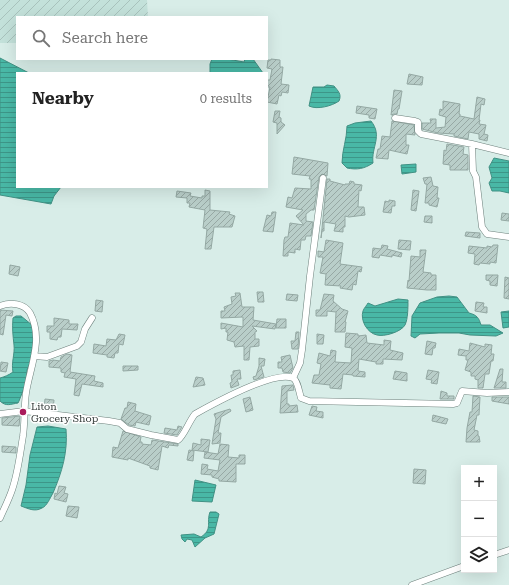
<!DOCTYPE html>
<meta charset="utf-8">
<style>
body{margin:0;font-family:"Roboto Serif",serif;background:#f2f2f2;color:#222}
.controls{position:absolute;right:12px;bottom:12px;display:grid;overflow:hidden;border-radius:0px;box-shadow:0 4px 16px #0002}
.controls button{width:36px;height:36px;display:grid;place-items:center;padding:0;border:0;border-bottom:1px solid #e0e0e0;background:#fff;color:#222;font:20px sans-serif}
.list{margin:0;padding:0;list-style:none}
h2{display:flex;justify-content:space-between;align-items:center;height:52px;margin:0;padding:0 16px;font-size:17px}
h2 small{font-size:13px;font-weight:400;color:#767676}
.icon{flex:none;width:22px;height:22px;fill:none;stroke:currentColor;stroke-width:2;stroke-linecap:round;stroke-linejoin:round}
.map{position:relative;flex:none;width:509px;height:585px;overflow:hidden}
.search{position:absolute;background:#fff;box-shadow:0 4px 16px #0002;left:16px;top:16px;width:252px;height:44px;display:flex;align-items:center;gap:10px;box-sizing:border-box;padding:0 14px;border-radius:0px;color:#767676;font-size:15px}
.panel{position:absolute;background:#fff;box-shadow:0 4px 16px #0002;left:16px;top:72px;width:252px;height:116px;border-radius:0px}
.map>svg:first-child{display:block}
.industrial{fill:url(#industrial-furrows)}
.water{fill:url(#water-rules);stroke:#419184}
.building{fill:url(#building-hatch);stroke:#94a8a3}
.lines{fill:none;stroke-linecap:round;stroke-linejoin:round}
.street-casing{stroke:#6d817c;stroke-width:7}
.street{stroke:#fff;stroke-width:6}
.poi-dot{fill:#a91b5b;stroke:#fff;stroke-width:1.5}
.labels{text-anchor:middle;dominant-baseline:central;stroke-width:3;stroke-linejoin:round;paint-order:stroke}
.poi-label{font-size:10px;fill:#2f3735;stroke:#fff;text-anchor:start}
</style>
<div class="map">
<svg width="509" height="585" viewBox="0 0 509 585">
<defs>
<pattern id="industrial-furrows" width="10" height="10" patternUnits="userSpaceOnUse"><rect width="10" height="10" fill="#c3e1da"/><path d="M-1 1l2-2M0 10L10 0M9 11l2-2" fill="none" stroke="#a8c2bc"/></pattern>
<pattern id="water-rules" width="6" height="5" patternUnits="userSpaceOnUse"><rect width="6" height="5" fill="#49b8a6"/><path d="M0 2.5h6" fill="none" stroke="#3d9688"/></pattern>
<pattern id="building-hatch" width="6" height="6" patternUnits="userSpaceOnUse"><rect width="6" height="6" fill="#b9cec9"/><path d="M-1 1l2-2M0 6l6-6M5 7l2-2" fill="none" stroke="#97a8a4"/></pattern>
</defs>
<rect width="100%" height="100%" fill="#d8ede8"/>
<path class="industrial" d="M0,0H147L148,17H17V43H0Z"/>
<path class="water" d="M0,58L29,73H17V187H61L54,196L51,204L0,195Z
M212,59H227L244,62L245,59H253L263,73H210V64Z
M327,85L334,86C338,91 342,94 339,101C332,106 317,110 309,106L313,87H324Z
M371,121C383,136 371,147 373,163C364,169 357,170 347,168L342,163C342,150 347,139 347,126L355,123Z
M494,158L509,161V193L500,191H492L489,183L492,178L489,167Z
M416,164V172L402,174L401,165Z
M449,296L457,297L469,313C477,315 479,318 481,325H490L503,333L496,336L470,335L459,333H439L420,334L415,338L411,336L412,316L420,303L437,297Z
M398,299L408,300C408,307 408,319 405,325C401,332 384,337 377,335C367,333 360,320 363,311C364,308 367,305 368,303L375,306Z
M509,311V327L503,328L501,312Z
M16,316H21L32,325L34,336L31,360L27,370L26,383L19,401L18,403C11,404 6,407 0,401V378C4,377 9,375 13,372C11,363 15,354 14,345C13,336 12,328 13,318Z
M48,426L66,429C68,452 62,472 53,493C50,498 47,506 42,508C35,512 29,509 21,506L26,485L30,455L37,427Z
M195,480L216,485L212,502L192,501Z
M210,512H216L219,514L214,534L205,538L195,547L192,540L187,539L185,542L182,539L181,535L194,534L201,537C213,529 206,523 210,512Z"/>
<path class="building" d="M271,59L280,60V67H283L281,84L289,85L288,93L282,92L281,96L279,95L277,104L267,102L270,87H267V80H270L272,69L267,68L268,60H271Z
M409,74L423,77L422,85L407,84Z
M394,90L402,91L399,109H398L397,114H394L391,115Z
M477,97L485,99L484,105L481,104L479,120H480L479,124L486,125L484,134L488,135L487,141L479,139V134L469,132L468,139L454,136V134L438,133L422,129V123H431L430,119H436V128L445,127L446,117L439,115L440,109L443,110V101L460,104L459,114H460V116L474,119Z
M357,106L377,109L375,119L369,118V115L356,113Z
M275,111H280L279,117L281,118V122L285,125L277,134V123L273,122Z
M392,121L414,125L415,135L406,134V145H409L407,154L389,150L388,159L376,158L378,149H380L382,136L390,137Z
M447,144L464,147L463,154L468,155V170H450V165L443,164L444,150L446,151Z
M294,157L328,163L327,176L322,174L319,177L314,210H311L306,214V221L313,222L311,236H306L305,240H301L300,250L295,249V253L288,252V256H283L284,240L285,237H288L290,223L304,225L296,216L303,210L286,207L288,197L292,198L295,188L311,189V179H309L310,176L292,174Z
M431,177L433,186L438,187L437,198H439L437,207L429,205V203H425L427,184H425L423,178Z
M327,179H330V181L345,185V184H349L350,181L354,182V184L362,185L361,191L359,190L358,207H364L365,215L349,217L345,216V227H343V232L334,231L336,224L324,222V231H322L321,238Z
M205,190L210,191V210L230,212L229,214L235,216L232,227H214L211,249H205L207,229L203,228L205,210L189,207L190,203H187V198L176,197L177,191L191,193L190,196L202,198V196H205Z
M413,190L419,191L416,211L411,210Z
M389,200L395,201V206H392L391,213L383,212L385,201L389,202Z
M272,212H276L273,232L263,231L267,215L271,216Z
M502,213L509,214V221L501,220Z
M425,216H432V223L424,222Z
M466,232L480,233V238L465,236Z
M326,240L343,243L340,264L362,267L361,272L358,271L356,285L353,284L352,290L340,288L341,286L325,285L326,274L320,273L323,257H318V251L324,252Z
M399,240L411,241L410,250L398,249Z
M382,245L388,246L387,249L402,253L401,257L392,255V257L380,255L379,258L372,257L373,248L381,249Z
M493,245H498L496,263L490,262V264L480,263L479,265L474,264L475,254L468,253L469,246L487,248V246L492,247Z
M420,250H426L423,272L431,273V275H436V290H427L407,288L408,280L409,281L411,256L420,257Z
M10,265L20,267L18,276L9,274Z
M486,275H498L497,286L490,285V281L486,280Z
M505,277L509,278V299L504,298Z
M257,292H263L264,302H258Z
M235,293H240L242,307H254L253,320L276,324L275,329L252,326L257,331L255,332V339H259V346L250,347L249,360H244V346L235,347L234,342L227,340L228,332H226V328L221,329V323L243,327V317L221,318V311H225L224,307L232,304L231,297L236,296Z
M287,294L298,295L297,301L286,300Z
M324,294L334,295L333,301L342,309L348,311L345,322H346L345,332H335L336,312L327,311V316H316V310H320Z
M96,300L103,301L102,312L95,311Z
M476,302L484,303L483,307H487V313L475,311Z
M0,310L13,311L12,316L6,315L3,335L0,334Z
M54,318L69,320V324H78L77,330L62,329L61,337H58L57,340L50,339V332H47V326H54Z
M277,319H286V328H276Z
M296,332H299L298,349H292L291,341H295Z
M346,333L358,334V336L366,335L367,343L384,345V340L391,341L390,350L403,353L402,360L383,359V364H376V362L359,359L358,371L365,372V377L353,376V375L343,374L341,389L330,388V385L312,383L314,375H319L321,364L317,363L319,353L330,356L331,350L336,351L335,362L351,363L352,348L345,347Z
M119,334L125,335L123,345L119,344L118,353H115L114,358L107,357V355L93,353L94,344L106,346L107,339L116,340Z
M317,334L324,335L323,344H317Z
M427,341L436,343L435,348H433L432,355L425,354Z
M470,343L485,347V344L492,345L491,354H494L493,361H491L489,374H485L483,388H478V380L475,379V376H471V372L465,370L468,360H466V356L458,355L459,349L469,351Z
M67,354L72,355L70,372L95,376L94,381L103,383V387L82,384L79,396L74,395L76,379L64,377L65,373L61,372V368L49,367V361L53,360L60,361L61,357Z
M290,355L293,368L290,373L283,372L282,368H278V362H282L281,357Z
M259,358L265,359L264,366H261L264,377L254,380L253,377L256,376L259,366Z
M1,362L8,363L6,372L0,371Z
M123,366H138V370L123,371Z
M500,369H503L502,382H506V388H494Z
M240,370L241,379H237L239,385L231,388L230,383L232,382L231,375H233V371Z
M428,370L439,372L437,384L431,383L432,380L426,379Z
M395,371L407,373V381L393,379Z
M196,377L203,378L205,385L193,387Z
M293,385L294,390L287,391V404H289V406L297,405L298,412L280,413L282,386Z
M441,391L447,393V396H454V399H440Z
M473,396L480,397L479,415H477L474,430L478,431V436H479L480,442H466L467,428L470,412H472Z
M250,397L253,410L246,412L243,399Z
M492,397H509V404L492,401Z
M45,399L54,400L53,410L44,408Z
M128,402L136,404L135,411L151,416L149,425L136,422L135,426L129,425L121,419L125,408H127Z
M312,406L317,407L316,411L323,412V418L309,415Z
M230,409L231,411L221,417L218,433H221L220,443L212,444L216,419L214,414Z
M433,415L448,419L446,424L432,421Z
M20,416L19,426L2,425V418Z
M178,426L182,427L177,435L164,433L165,428L177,430Z
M123,431L141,437L140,442H142V444L151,445L152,440L178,444V446L169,445L168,448L162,446L158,470L150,468V466L128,458V460L112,457L113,447L118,448Z
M201,439L210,440L208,452L192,450L193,443L201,445Z
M220,444L229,445L228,457L239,458V455H245V464H236V482L219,481V479L212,477V475L201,474L202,464L208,465L207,469L218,471L220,460L204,458L205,452L218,454Z
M2,446L16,447V453L2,452Z
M189,450L194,451L193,461L187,460Z
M414,469L426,470L425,484L413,483Z
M59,486L66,487L64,493L68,494L66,502L54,499L55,493L57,494Z
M68,506L79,507L77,518L66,516Z"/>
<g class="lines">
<g class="street-casing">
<path id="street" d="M395,118L415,121L418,122V131L421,134L472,144L473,171L476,177L482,227L487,234L509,237
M472,144L509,153
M0,306C10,302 24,303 30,313C44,339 30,367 26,393C24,407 25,422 23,436C20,454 18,473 12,490C9,499 4,509 0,518
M34,356L47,357L77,346L81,342L85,329L92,318
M293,378L300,363L302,350L310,276L323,178
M0,414L24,411L109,421L120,423L127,429L151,435L178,440C184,436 189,421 195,414C213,404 274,370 293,378C298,381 299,392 301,398L309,401L453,404L457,403L462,391L487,393L509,392
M494,555L509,550
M412,585L464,566"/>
</g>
<use href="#street" class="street"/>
</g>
<circle class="poi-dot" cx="23" cy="412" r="4"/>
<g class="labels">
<g class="poi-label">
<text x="31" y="406">Liton<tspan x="31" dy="12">Grocery Shop</tspan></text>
</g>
</g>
</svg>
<div class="controls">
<button>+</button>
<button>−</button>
<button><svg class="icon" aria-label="layers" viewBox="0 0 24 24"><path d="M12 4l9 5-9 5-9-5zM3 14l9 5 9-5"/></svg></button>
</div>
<div class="search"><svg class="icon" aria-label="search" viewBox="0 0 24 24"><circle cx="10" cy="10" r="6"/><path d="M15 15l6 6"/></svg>Search here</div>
<section class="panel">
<h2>Nearby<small>0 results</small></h2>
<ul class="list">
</ul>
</section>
</div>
